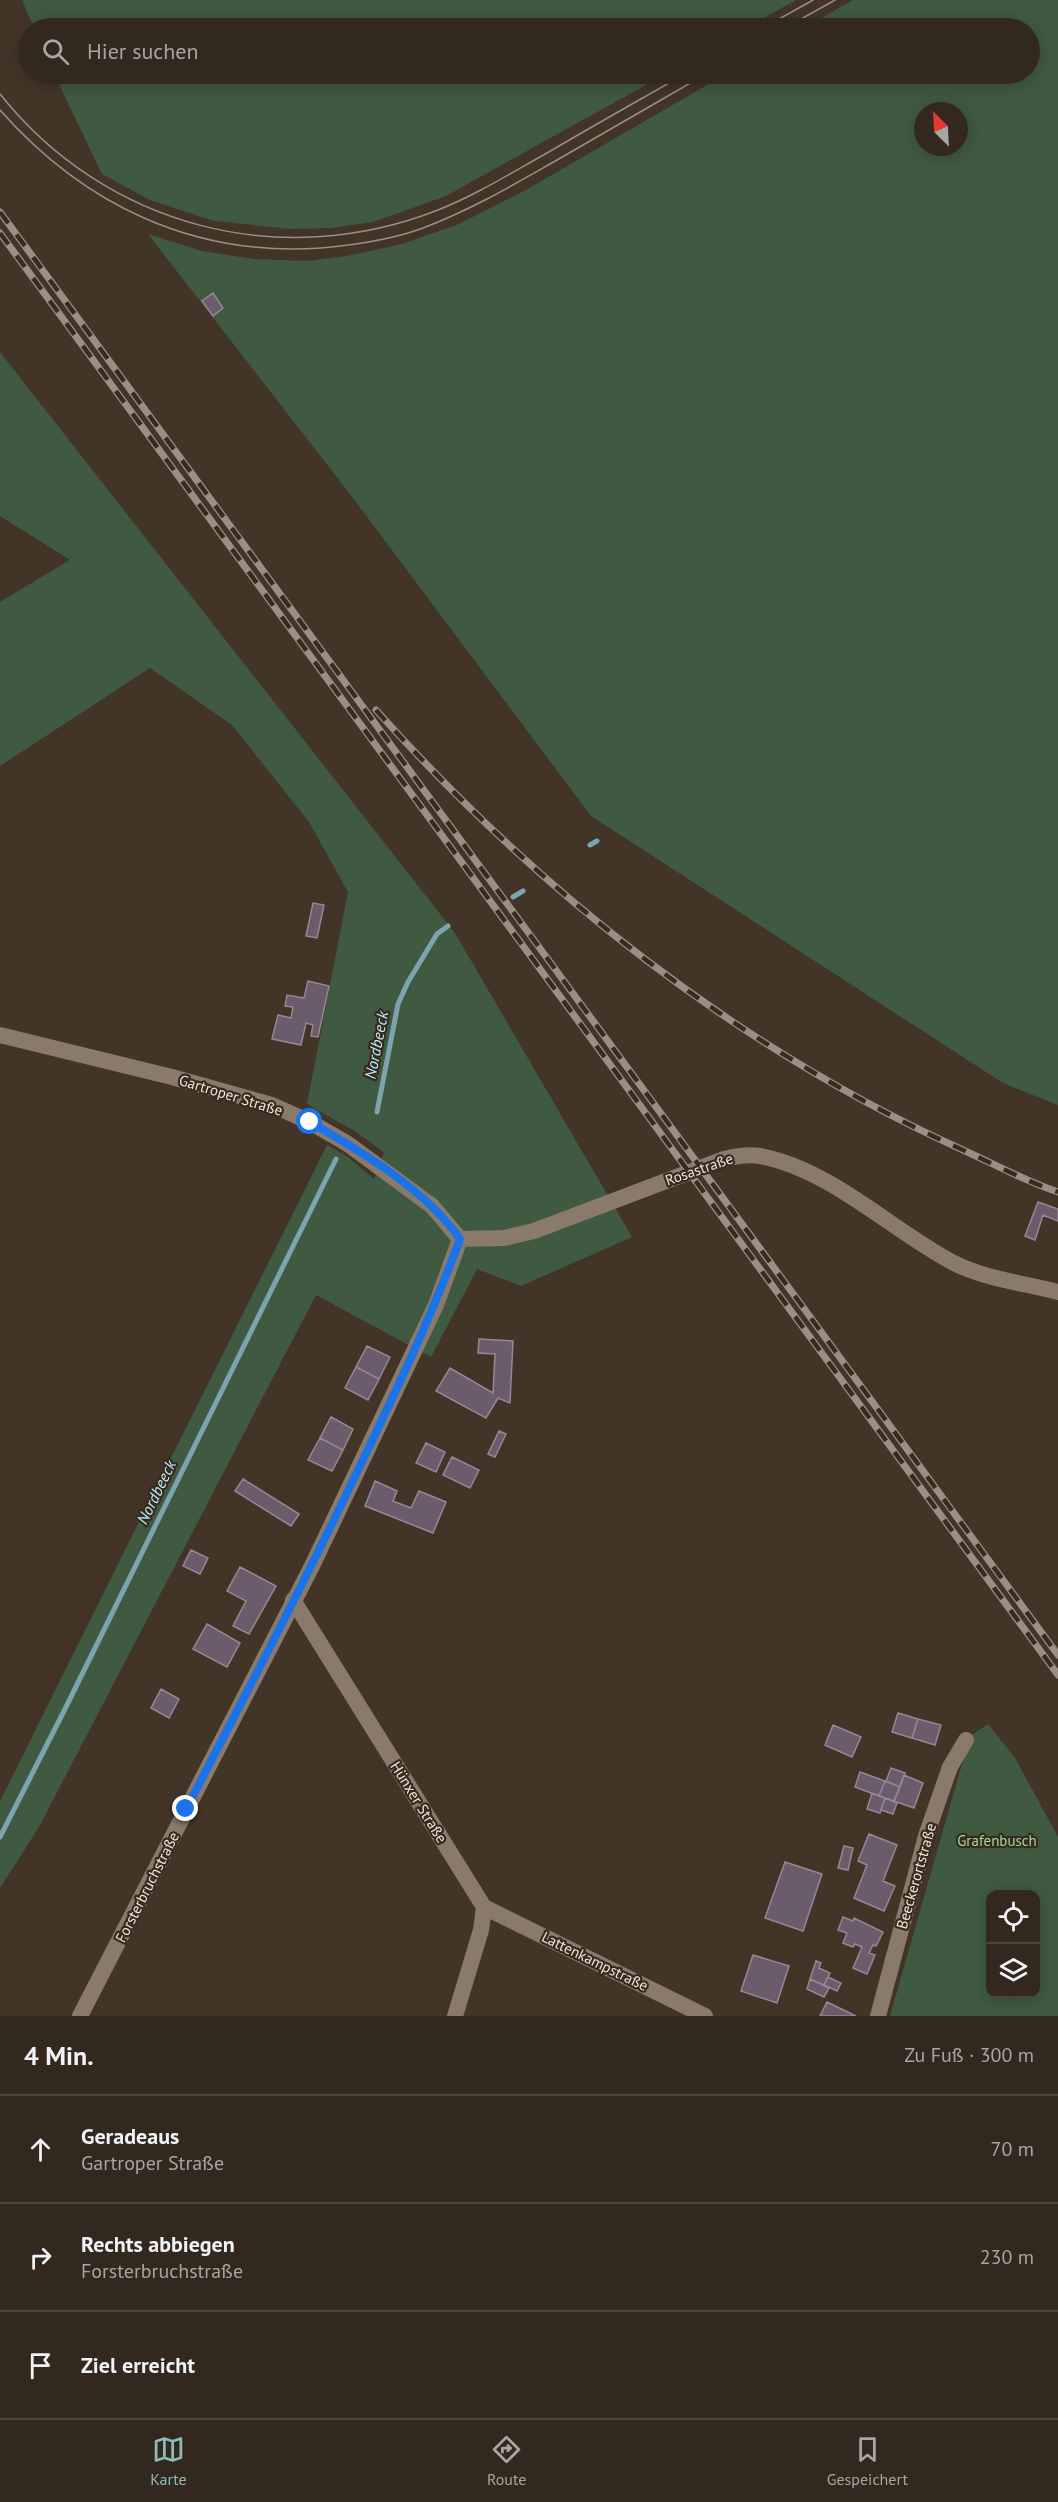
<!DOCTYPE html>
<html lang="de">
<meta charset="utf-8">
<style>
body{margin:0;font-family:"PT Sans",sans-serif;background:#3a3027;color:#f1f3f6}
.controls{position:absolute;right:18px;bottom:18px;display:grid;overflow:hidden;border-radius:12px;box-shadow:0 3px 15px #0003}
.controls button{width:54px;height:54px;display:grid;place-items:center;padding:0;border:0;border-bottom:2px solid #4d443c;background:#32281e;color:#f1f3f6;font:30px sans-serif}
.compass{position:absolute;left:914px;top:102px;width:54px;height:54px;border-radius:50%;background:#32281e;box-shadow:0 3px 15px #0003;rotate:336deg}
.stop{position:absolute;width:18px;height:18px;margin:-14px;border:4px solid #1a73e8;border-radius:50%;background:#fff}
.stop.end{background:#1a73e8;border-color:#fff;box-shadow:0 2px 6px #0008}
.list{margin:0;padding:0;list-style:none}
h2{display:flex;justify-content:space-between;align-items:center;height:78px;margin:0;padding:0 24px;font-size:26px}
h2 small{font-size:20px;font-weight:400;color:#a8a6a4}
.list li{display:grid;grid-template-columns:39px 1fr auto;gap:18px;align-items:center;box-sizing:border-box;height:108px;padding:0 24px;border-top:2px solid #4d443c}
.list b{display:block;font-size:22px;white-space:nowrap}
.list p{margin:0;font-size:20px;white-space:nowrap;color:#a8a6a4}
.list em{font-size:20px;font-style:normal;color:#a8a6a4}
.icon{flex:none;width:33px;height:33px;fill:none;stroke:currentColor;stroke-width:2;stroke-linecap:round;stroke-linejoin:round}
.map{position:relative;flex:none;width:1058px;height:2016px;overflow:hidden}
.search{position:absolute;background:#32281e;box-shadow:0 3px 15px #0003;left:18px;right:18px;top:18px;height:66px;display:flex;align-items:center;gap:15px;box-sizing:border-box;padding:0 21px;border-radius:33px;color:#a8a6a4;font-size:22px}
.sheet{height:402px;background:#32281e}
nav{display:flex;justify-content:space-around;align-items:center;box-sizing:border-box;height:84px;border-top:2px solid #4d443c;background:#32281e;font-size:16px;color:#a8a6a4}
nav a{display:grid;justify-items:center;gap:3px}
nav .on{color:#8bbbb9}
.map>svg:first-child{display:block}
.green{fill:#405941;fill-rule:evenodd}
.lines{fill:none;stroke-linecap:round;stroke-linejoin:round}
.stream{stroke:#7ca3ae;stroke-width:5}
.building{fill:#6a5c6a;stroke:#968796;stroke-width:1.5}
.minor{stroke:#897a6b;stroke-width:16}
.tram{stroke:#998f84;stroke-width:1.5}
.rail-casing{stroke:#998f84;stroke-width:7}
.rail{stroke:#382b1e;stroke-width:4.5;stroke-dasharray:14;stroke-linecap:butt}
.route{stroke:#1a73e8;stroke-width:8}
.labels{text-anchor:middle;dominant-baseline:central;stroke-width:4.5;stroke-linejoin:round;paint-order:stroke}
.street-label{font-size:15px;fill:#ece4db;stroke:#382b1e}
.park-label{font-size:15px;fill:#a0daa1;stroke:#382b1e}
.water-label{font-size:16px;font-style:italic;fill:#b8ecff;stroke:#382b1e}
</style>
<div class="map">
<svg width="1058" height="2016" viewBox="0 0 1058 2016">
<rect width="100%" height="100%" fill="#423528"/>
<path class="green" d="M22,0H796L746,28H34Z
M853,0H1058V1105L1003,1083L591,816L350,494L148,234L202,251L254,259L307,261L347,256L402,244L459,224L526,190L726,74H1030V28H804ZM923,111H959V147H923Z
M54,74H666L446,196L373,222L331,228L291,229L214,221L150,200L102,174Z
M0,352L455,933L632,1237L521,1286L477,1269L431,1357L316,1295L39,1827L0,1888V1801L327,1145L348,1157L374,1179L384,1152L356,1132L307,1104L348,892L309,822L232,725L150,668L0,766V602L70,560L0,516Z
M988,1724L1015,1758L1058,1837V2016H890L970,1736ZM990,1894H1036V1994H990Z"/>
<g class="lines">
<path class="stream" d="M590,845L597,841
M513,897L523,891
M377,1112L398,1004L408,982L437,934L448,926
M0,1837L65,1709L336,1159"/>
</g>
<path class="building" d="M213,293L223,308L213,316L202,301Z
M313,903L324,905L317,938L306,936Z
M308,981L329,986L318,1037L311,1036L313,1025L306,1023L301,1045L272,1039L278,1015L291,1018L293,1007L285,1006L287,995L304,998Z
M1038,1202L1058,1209V1221L1043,1215L1035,1240L1025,1236Z
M479,1339L513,1341L510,1403L498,1398L486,1418L436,1391L450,1368L493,1393L495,1354L478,1353Z
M367,1346L390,1357L379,1379L356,1367Z
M356,1367L379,1379L368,1400L345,1388Z
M331,1417L353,1429L343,1450L320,1438Z
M499,1431L506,1434L495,1457L488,1454Z
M320,1438L343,1450L332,1471L308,1460Z
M426,1443L445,1452L436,1472L416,1463Z
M452,1457L479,1470L470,1488L443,1475Z
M243,1479L299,1514L291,1526L235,1491Z
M375,1481L397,1491L393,1501L411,1508L419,1491L446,1502L433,1533L365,1506Z
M191,1550L208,1558L200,1574L183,1566Z
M240,1567L276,1586L249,1634L233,1626L246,1601L227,1591Z
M207,1624L240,1643L227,1667L193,1649Z
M161,1689L179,1699L169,1718L151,1708Z
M898,1713L918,1719L912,1738L892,1732Z
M918,1719L941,1725L935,1745L912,1738Z
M833,1725L861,1737L852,1757L825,1745Z
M891,1768L905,1773L900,1787L886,1781Z
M860,1772L885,1781L879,1796L855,1787Z
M904,1775L923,1783L914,1808L894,1801Z
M885,1781L900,1787L894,1801L879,1796Z
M872,1793L885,1798L880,1813L867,1809Z
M885,1798L897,1803L893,1814L881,1810Z
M869,1834L897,1845L883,1881L895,1886L884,1911L854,1898L867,1865L858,1861Z
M844,1846L853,1848L848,1870L838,1868Z
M785,1862L822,1874L803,1931L765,1918Z
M843,1917L853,1921L854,1918L883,1932L876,1946L873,1945L869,1953L875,1955L867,1974L853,1968L862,1947L855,1944L853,1947L843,1943L847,1933L838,1930Z
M753,1955L789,1966L777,2003L741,1991Z
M816,1961L821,1963L819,1968L830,1973L824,1985L810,1979Z
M828,1977L841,1983L837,1991L824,1985Z
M810,1979L829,1988L824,1997L807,1989Z
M827,2002L856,2016H820Z"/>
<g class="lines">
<path class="minor" d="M0,1035L172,1077L272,1105L310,1122L348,1144L432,1206L460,1239
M460,1239L504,1238L534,1231L724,1159C736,1156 748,1154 760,1156C830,1169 890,1229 952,1262C984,1279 1024,1283 1058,1292
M293,1600L484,1907L481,1930L455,2016
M484,1907L705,2016
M80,2016L312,1566L436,1305L460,1239
M878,2016L926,1836L950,1767L966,1740"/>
<path class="tram" d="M763,28L813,0
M785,28L835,0
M0,94C106,227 280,272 438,210C476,195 511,173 547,153C593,126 639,100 685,74
M0,110C84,205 193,257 321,248C355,245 391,240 423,228C471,210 513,185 557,160C607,131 657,102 706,74"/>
<g class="rail-casing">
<path id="rail" d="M0,212L1058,1655
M0,233L1058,1675
M376,710C539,892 739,1049 963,1150C994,1164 1025,1181 1058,1192"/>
</g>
<use href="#rail" class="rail"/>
</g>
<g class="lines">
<path class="route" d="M186,1809C245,1696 304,1583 359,1468C395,1393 431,1318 460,1239C426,1190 362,1152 310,1122"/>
</g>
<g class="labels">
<g class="street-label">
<text transform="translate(231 1095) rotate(17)">Gartroper Straße</text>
<text transform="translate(699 1169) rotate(-19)">Rosastraße</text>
<text transform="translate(419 1802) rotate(58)">Hünxer Straße</text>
<text transform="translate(916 1876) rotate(-74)">Beeckerortstraße</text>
<text transform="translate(147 1887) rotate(-63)">Forsterbruchstraße</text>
<text transform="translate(595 1961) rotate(26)">Lattenkampstraße</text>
</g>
<g class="park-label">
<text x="997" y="1840">Grafenbusch</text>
</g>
<g class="water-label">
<text transform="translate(376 1045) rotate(-79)">Nordbeeck</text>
<text transform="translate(156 1492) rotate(-64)">Nordbeeck</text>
</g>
</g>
</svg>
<div class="controls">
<button><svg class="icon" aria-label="locate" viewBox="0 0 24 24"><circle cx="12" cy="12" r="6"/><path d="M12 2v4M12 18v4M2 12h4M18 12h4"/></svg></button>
<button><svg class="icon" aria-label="layers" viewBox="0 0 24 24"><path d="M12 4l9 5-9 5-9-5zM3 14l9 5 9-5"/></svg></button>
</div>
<svg class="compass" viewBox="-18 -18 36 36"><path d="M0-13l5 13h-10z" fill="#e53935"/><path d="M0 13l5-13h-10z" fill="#a8a6a4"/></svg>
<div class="stop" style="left:310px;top:1122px"></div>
<div class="stop end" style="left:186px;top:1809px"></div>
<div class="search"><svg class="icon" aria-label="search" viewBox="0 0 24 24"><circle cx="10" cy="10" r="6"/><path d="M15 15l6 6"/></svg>Hier suchen</div>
</div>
<section class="sheet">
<h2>4 Min.<small>Zu Fuß · 300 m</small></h2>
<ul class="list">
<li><svg class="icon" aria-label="ahead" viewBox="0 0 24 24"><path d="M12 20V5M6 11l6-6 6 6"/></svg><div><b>Geradeaus</b><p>Gartroper Straße</p></div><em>70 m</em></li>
<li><svg class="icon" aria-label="right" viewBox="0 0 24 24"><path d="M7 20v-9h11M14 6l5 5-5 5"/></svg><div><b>Rechts abbiegen</b><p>Forsterbruchstraße</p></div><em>230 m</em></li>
<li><svg class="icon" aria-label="arrive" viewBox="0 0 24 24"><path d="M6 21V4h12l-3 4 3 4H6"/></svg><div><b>Ziel erreicht</b></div></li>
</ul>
</section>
<nav>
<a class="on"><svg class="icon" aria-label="map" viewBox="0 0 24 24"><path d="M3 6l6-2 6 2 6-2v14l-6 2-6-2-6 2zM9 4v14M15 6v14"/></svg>Karte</a>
<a><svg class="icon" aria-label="directions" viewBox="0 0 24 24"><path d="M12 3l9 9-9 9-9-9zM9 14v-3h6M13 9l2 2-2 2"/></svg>Route</a>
<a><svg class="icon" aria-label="saved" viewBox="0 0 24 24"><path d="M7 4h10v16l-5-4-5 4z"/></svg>Gespeichert</a>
</nav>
